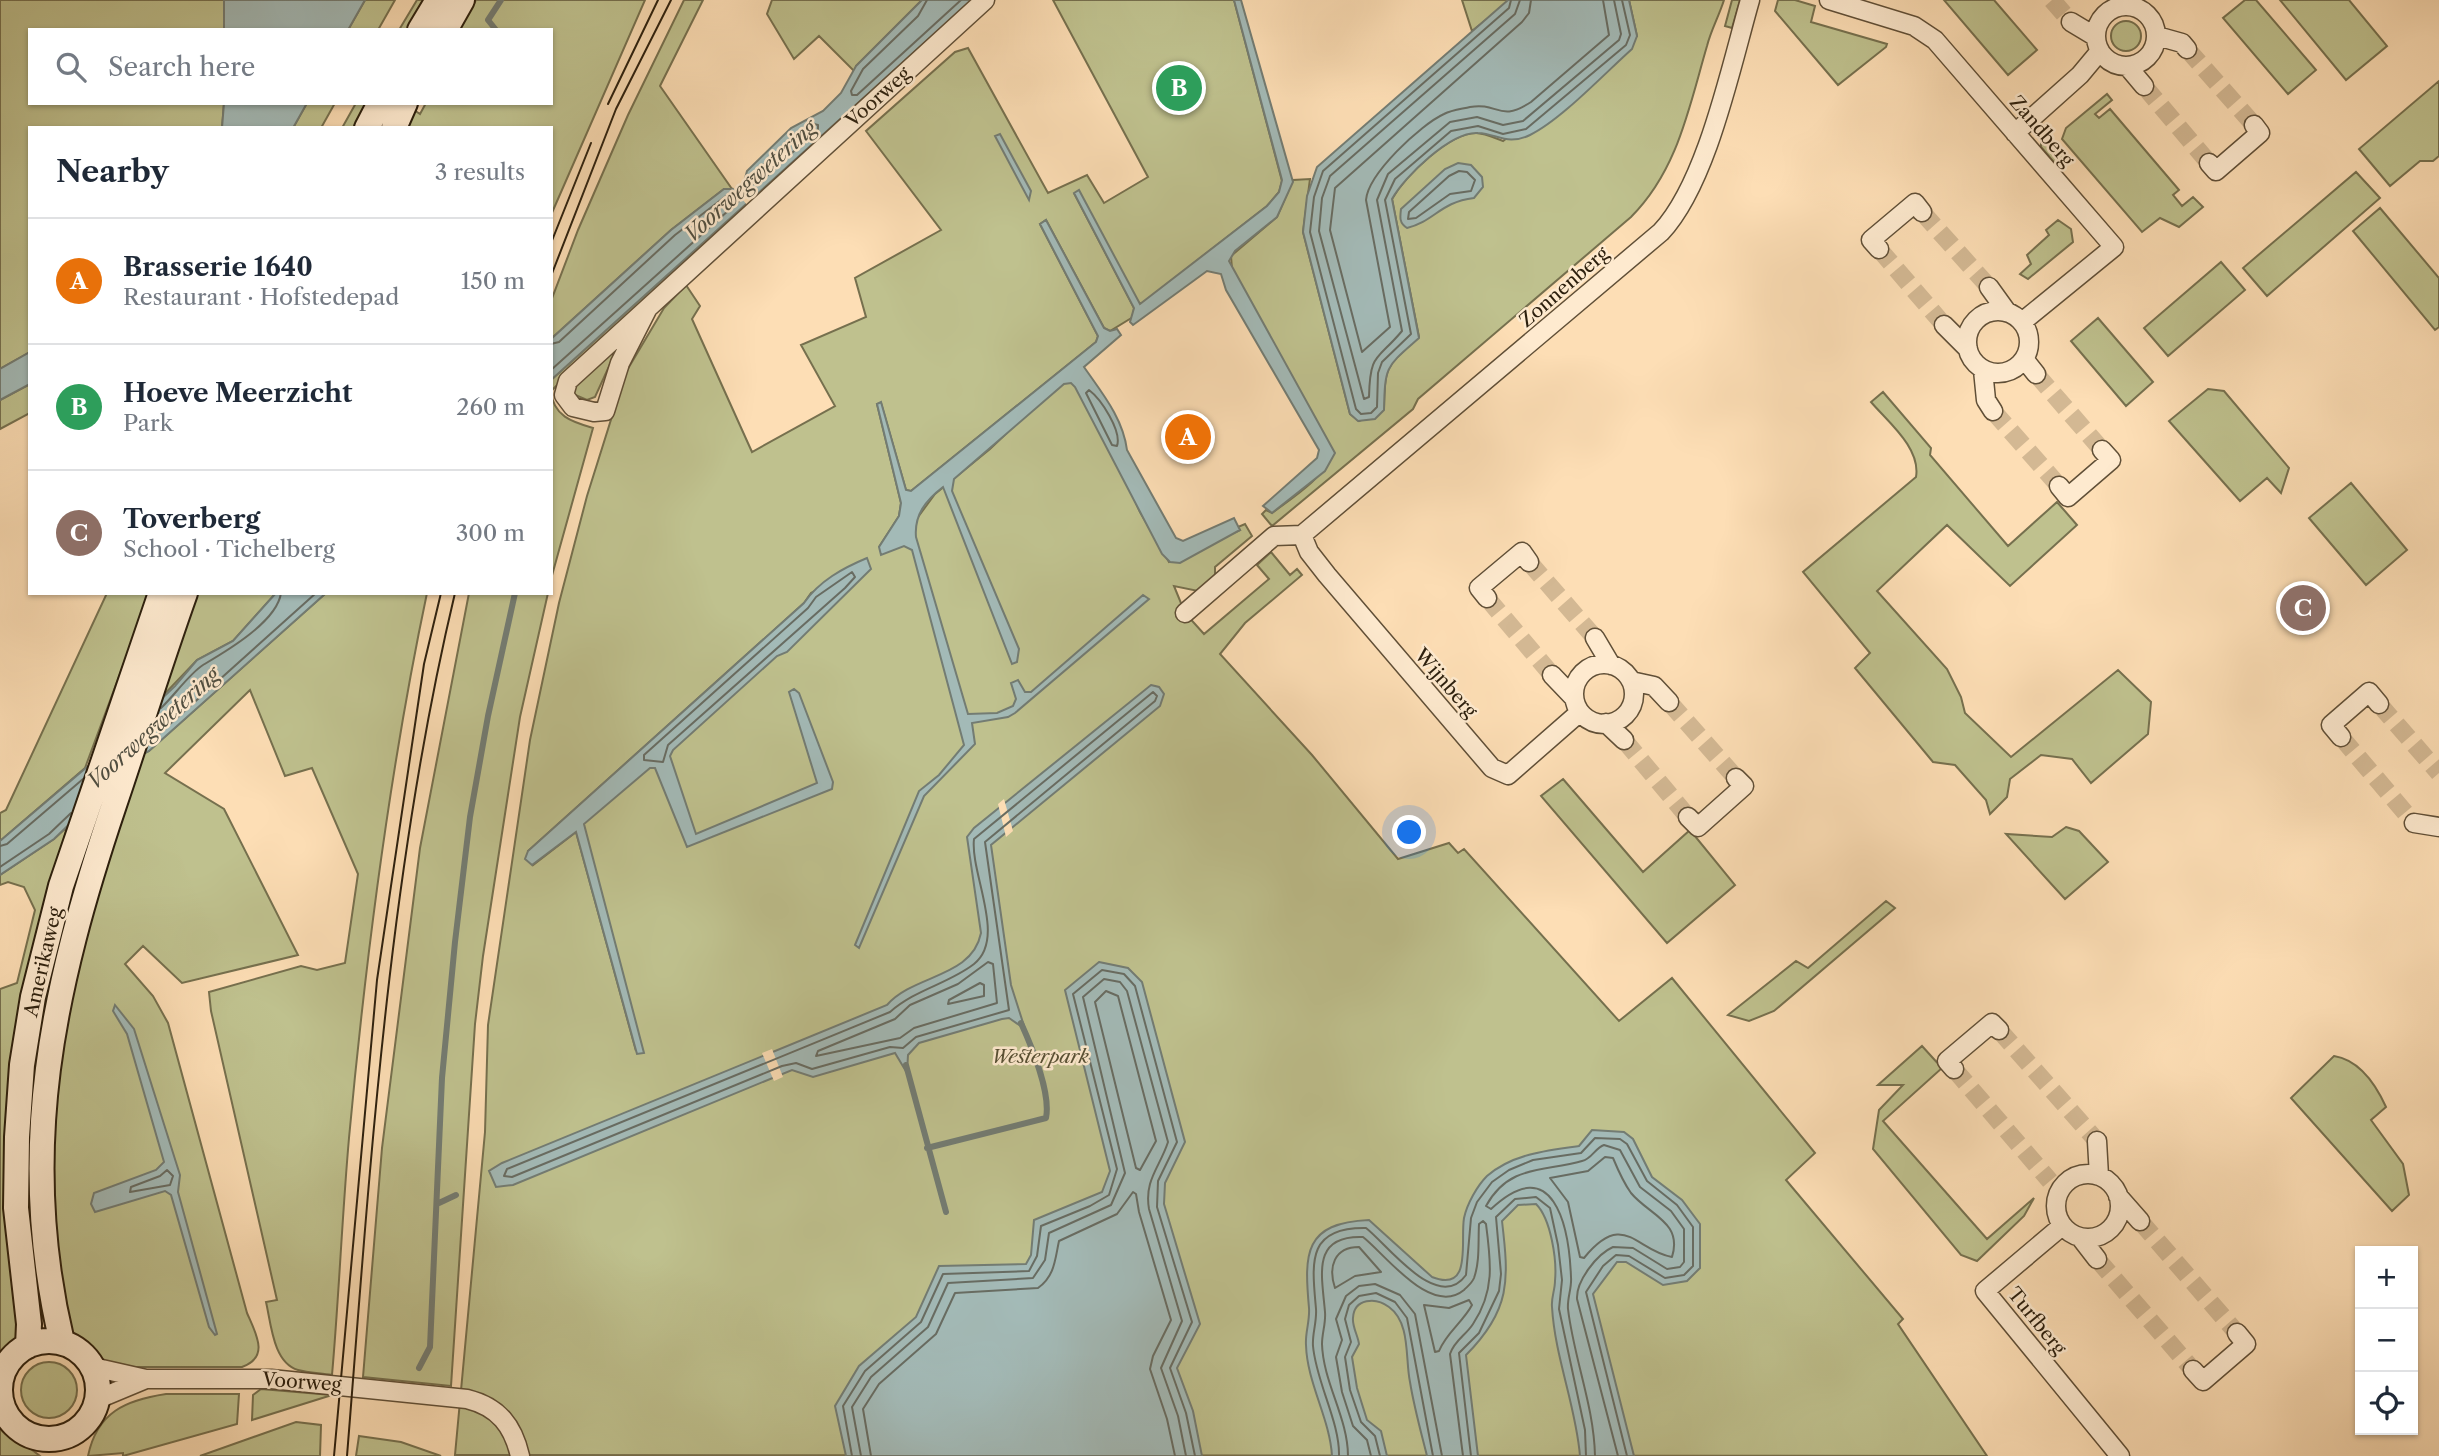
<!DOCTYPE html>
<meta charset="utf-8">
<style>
body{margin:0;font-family:"Libre Caslon Text",serif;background:#f6f6f7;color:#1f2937}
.controls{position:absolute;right:21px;bottom:21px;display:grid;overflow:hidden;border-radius:0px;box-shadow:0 2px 5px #0004}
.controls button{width:63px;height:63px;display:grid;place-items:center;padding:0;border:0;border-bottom:2px solid #e0e1e3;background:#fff;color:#1f2937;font:35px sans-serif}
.you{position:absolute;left:1410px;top:833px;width:24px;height:24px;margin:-18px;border:5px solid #fff;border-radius:50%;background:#1a73e8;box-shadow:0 0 0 10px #1a73e833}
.badge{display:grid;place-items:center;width:46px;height:46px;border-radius:50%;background:#2563eb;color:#fff;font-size:23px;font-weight:700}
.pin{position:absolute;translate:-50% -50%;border:4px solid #fff;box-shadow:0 2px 7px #0006}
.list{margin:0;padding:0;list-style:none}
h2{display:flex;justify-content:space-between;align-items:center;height:91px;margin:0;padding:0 28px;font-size:30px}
h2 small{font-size:23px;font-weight:400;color:#747a83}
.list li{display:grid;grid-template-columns:46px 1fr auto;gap:21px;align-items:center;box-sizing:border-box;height:126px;padding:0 28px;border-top:2px solid #e0e1e3}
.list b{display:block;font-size:26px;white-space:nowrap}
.list p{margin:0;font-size:23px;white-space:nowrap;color:#747a83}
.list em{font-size:23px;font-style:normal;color:#747a83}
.icon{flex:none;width:38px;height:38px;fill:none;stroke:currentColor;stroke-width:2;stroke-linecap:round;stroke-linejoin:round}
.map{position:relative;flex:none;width:2439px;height:1456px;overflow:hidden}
.search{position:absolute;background:#fff;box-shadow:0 2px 5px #0004;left:28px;top:28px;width:525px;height:77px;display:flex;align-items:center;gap:18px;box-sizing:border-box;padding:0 24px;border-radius:0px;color:#747a83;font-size:26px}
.panel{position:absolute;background:#fff;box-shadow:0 2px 5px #0004;left:28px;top:126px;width:525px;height:469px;border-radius:0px}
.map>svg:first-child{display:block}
.green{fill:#bfc18e;stroke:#76704e;stroke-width:2;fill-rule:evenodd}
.water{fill:#a3bab7;stroke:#737c73;stroke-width:2}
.pier{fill:#fddeb5}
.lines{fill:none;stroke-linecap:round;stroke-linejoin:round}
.shore{stroke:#686c62;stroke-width:2}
.stream{stroke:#737c73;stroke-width:6}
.street-tunnel{stroke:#d3b893;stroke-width:18;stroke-dasharray:18 9;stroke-linecap:butt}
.street-casing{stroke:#604f37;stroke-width:21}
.secondary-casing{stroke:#2c1f0d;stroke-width:28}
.street{stroke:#feeacf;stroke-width:18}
.secondary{stroke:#feeacf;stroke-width:24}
.tram{stroke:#2c1f0d;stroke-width:2}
.labels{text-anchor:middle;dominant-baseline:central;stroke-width:5;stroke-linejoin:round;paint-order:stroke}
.street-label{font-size:19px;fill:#2c1f0d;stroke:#feeacf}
.park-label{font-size:19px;font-style:italic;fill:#585034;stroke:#feeacf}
.water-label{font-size:21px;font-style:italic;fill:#504e40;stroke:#feeacf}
</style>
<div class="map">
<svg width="2439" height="1456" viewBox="0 0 2439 1456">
<rect width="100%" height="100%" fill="#fddeb5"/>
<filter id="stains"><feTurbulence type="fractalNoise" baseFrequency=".00286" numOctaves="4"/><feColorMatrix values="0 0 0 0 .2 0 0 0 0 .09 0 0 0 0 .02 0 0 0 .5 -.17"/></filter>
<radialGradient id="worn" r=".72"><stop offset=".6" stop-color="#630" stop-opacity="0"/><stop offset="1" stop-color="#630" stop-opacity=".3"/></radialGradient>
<path class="green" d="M0,0H225V30H30V103H224L222,128H30V352L0,369Z
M365,0H395L378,30H348Z
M417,0H429L412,30H399Z
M476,0H645L551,215V128H405L414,110L420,114L426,103H551V30H459Z
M684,0H703L660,86L732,189H724L671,230L551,339V301L578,230L628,115Z
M772,0H922L856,66L855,72L819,36L794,59L767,14Z
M1053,0H1234L1282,181L1279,192L1267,206L1140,305L1074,193L1134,308L1133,317L1110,331L1104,328L1046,220L1040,224L1098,336L1096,342L911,491L906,490L881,403L877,404L901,503L899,516L879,547L918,517L935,494L990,449L1075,368L1140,512L1169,562L1240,530L1238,527L1245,524L1252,536L1215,567V576L1198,591L1174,586L1185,613L1204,634L1269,579L1257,565L1271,552L1290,575L1297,569L1302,575L1245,623L1220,654L1312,755L1398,859L1449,843L1458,853L1464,849L1619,1021L1672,978L1815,1153L1786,1180L1903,1319L1898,1324L1987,1456L455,1455L485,1132L488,1025L530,740L559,603L587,496L626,372L664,308L686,285L700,306L692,319L752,452L835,406L801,345L866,317L855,278L941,230L866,131L955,52L968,48L1048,193L1087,175L1104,203L1148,177ZM868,561L577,820L636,1051L576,832L533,865L528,851L804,603L811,593Z
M1462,0H1511L1472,31Z
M1629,0H1724C1719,16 1711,30 1707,46C1689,107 1678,170 1631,217L1418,399L1413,409L1272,526L1262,514L1266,510L1272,513C1296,495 1321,480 1334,453L1232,269L1231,256L1277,217L1293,180L1310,179L1303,232L1350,414L1359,421L1384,409C1385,364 1386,367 1419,337L1392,199C1405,176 1449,133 1476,133C1484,133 1495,138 1503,141L1637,36Z
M1732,0H1740L1732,28L1725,26Z
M1778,0H1795L1815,6L1811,22L1887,44L1886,47L1838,85L1775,11Z
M1944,0H1994L2037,50L2008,75Z
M2245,0H2256L2316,70L2288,94L2223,18Z
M2280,0H2349L2387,46L2346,80Z
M2111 36a15 15 0 1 1 30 0a15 15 0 1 1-30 0Z
M2439,81V156L2433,161H2420L2390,186L2359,149Z
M2107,94L2112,100L2095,114L2099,118L2110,109L2179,190L2173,195L2182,206L2193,197L2203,207L2179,227L2160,218L2142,232L2062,139L2066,128Z
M307,103H335L321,128H293Z
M356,103H369L356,128H342Z
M2041,142L2058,146L2069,158L2058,167L2041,147Z
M2356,172L2380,198L2267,296L2243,268Z
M743,206L744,210L551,391C553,416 572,422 593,428L551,579V380Z
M2380,208L2439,278V327L2435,330L2353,231Z
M2058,220L2071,229L2073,242L2028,279L2020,274L2031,264L2027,255L2049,235L2046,230Z
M2221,262L2245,290L2168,356L2144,328Z
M2098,318L2153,382L2126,406L2071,341Z
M614,347L617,349L595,397L587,400L573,394L574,382Z
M30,384V413L0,429V400Z
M2208,389L2224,391L2289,468L2281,493L2267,478L2240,501L2169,421Z
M1883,392L1931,448L1930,455L2008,546L2057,502L2077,525L2010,586L1947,525L1877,591L1947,669L1961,697L1965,713L2011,757L2118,670L2151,702L2148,734L2091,783L2072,759L2041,755L2010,779L2007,797L1990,814L1986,800L1955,765L1933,762L1855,668L1870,653L1803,572L1916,477C1921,448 1888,422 1871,402Z
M2351,483L2407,550L2366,585L2309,518Z
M107,593H150L85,768L0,841V813L6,810Z
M193,593H276L233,641L197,660L156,703Z
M326,593H427C389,773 366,955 349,1138C342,1217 339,1296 332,1375C321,1373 309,1373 298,1370C273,1363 271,1323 266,1302L277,1300L211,1011L209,992L301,966L317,970L345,963L358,874L312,768L285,776L250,690L165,773L224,809L298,955L182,983L143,946L125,964L153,996L168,1023L247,1313C256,1334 270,1357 242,1367H117L100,1360L66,1326L48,1172L64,998L141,755L149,751Z
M469,593H548L520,717L483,956L475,1024L451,1386L363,1377L382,1148L420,848Z
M1563,779L1643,872L1690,830L1735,885L1667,943L1541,796Z
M67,827L26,982L22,1325L16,1341L0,1360V989L17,983L35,910L24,887L8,882L0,885V875L54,839Z
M2066,827L2079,831L2108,862L2065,899L2006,834L2052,837Z
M1886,901L1895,908L1774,1011L1749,1021L1728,1015L1796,961L1808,968Z
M1922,1046L1942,1068L1883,1121L1987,1239L2034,1198L2024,1216L1977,1261L1961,1255L1873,1149L1879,1110L1903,1085H1878Z
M2334,1056C2359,1060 2376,1085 2386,1107L2371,1120L2403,1164L2409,1195L2392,1211L2291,1098Z
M21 1390a28 28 0 1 1 56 0a28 28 0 1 1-56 0Z
M261,1389L332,1395L252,1420L253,1395Z
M166,1394H239L237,1424L123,1456V1453L88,1456C97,1412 126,1400 166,1394Z
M0,1420L9,1432L40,1456H0Z
M296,1422L321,1425L320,1456H200Z
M359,1436L401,1442L441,1456H356Z"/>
<path class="water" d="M224,0H365L348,30H224Z
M922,0H972L551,380V339L671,230L724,189H732L744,182L747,171L791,128L823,111L841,93L856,66Z
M1234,0H1241L1293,182L1277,217L1235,251L1229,261L1335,453L1325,471L1272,513L1263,506L1317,458L1319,450L1226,290L1221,274L1207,271L1133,325L1130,322L1134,308L1074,193L1079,190L1140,304L1267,206L1279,192L1282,180Z
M1508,0H1629L1637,36L1632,49C1605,73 1561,120 1530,135C1507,146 1498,134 1478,133C1451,131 1404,177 1392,199L1419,338C1386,367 1385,365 1384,410L1375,419L1358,421L1350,414L1303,232L1307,196L1317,167Z
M224,103H307L293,128H222Z
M1000,134L1031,191L1029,200L995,136Z
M1458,163L1471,165L1482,177L1483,187L1474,198C1440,202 1435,221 1407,228C1399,223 1400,217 1401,209L1445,169Z
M1046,220L1104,328L1110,331L1117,329L1121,335L1084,367C1102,393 1123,418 1127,450L1176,538L1183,541L1234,518L1240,530L1180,563L1170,562L1162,554L1075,387L1071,383L1064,384L954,479L952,491L1019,649L1017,662L1012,664L943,487C926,500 914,515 916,537L968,714L997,713L1013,706L1016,699L1011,683L1018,680L1025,692H1031L1143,595L1149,599L1015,713L1008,717L972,723L975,744L924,796L859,948L855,945L919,791L939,775L964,745L912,550L904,546L881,555L879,547L899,516L901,503L877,404L881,402L906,490L911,491L1096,342L1098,336L1040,224Z
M30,352V384L0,400V369Z
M867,558L871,569L787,652L777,656L673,750L670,756L696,834L817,783L789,692L794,689L799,693L833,782L832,789L687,847L655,768H650L584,824L644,1053L637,1054L576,832L532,865L525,859L528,851L804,603C819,581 843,568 867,558Z
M276,593H326L149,751L141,755L54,839L0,875V841L114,744L175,686L197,660L233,641Z
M1151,685L1159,687L1164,694L1160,706L991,845L1011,985L1025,1029L1009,1018L1002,1019L919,1043L908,1055L907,1073L895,1053L813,1077L792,1070L513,1185L496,1187L489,1171L502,1163L887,1005C914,974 972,978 981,933L967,837L974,828Z
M1099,962L1128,968L1142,982L1185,1142L1165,1183L1164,1204L1200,1324L1177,1368L1193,1411L1202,1456H846L835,1406L859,1366L916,1317L939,1266L1026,1264L1031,1255L1034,1220L1102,1192L1110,1171L1065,990Z
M115,1005L134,1029L180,1175L178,1192L217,1334L215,1335L209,1327L171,1195L165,1191L95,1212L91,1204L94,1193L156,1170L164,1162L127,1034L113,1011Z
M1592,1130L1624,1132L1633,1139L1652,1177L1682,1200L1700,1224V1268L1687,1281L1663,1285L1626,1262H1617L1593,1294L1634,1456H1580C1576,1406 1555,1358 1552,1307C1551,1298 1555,1290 1555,1281C1557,1260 1551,1219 1536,1204L1518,1205L1502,1221C1509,1280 1511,1310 1466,1355L1478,1456H1427C1421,1432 1414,1407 1410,1382C1405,1359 1411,1323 1389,1307C1376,1297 1354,1298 1353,1318C1352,1326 1358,1336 1359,1344L1352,1357L1357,1388L1367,1420L1381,1431L1387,1456H1332C1330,1419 1307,1383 1306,1345C1305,1333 1310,1321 1309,1308C1304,1253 1304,1223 1369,1220L1432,1277C1473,1293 1460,1242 1464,1218C1467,1204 1477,1186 1487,1176C1512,1154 1548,1150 1579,1146Z"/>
<path class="pier" d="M742,178L757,196L747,205L731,185Z
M1004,799L1013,831L1006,837L998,804Z
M772,1049L783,1077L774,1081L762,1053Z"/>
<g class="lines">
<path class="shore" d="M927,0L918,16L863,69L851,91L852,95H857L961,0
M1511,0L1509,8L1323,171L1314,197L1310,232L1356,409L1361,414L1371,413L1377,407L1378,373L1382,362L1411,334L1385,200L1395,179L1451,131L1478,126L1503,134L1526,129L1626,45L1630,35L1622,0
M1520,0L1515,14L1330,176L1322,198L1319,231L1364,399L1369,397C1370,352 1377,361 1402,331L1377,200L1388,174L1450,122L1477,117L1503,125L1523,121L1619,40L1621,34L1614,0
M1531,0L1529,13L1522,22L1335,188L1330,230L1362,352L1390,327L1366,200C1368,174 1420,125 1444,114C1452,110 1462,109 1470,107C1499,102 1499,123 1531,102L1609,35L1603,0
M814,124L818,125V129L758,184H753L754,174L795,134Z
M1459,171L1467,172L1475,180L1471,191L1450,194L1416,218L1408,219L1409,212L1449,176Z
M551,344L559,342L675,235L726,196H740L739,201L551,370
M1089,390C1101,399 1122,431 1117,446L1112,445L1086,393Z
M852,572L855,577L845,588L668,745L663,762L644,760V755L808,608L816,597Z
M1153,692L1157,696L1155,701L985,842L1009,1010L916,1037L903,1048L890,1047L812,1069L796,1063L782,1066L512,1177L504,1176L507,1169L890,1012C916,989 948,984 974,964C1007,938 970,874 974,839Z
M161,708C173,697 190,673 203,665C225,652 277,622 281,593
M150,742L316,593
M0,846L7,844L83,779
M0,867L49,834L71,813
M988,962L993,964L997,1003L914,1028L900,1038L816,1056L818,1051L895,1019L910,1005L958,984Z
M980,983L984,985V996L948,1004L949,1000Z
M1106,991L1118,996L1156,1141L1140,1170L1136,1168L1095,1002Z
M1605,1157L1613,1158C1618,1170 1623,1182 1631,1193C1649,1215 1683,1222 1672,1257C1636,1251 1624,1209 1584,1258L1580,1257L1568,1202L1550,1178L1588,1171Z
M167,1170L173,1176L170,1185L130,1192L131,1187L160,1176Z
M1359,1247L1381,1272L1355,1276L1335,1288C1328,1267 1334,1247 1359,1247Z
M1469,1300L1472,1305C1463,1322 1446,1333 1439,1351L1435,1352L1424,1305L1449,1308Z
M852,1456L843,1406L865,1371L921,1322L943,1274L1029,1271L1037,1256L1041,1226L1090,1206L1109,1195L1117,1169L1073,994L1102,970L1124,974L1135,986L1177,1142L1158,1181L1157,1207L1192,1322L1170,1368L1186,1413L1195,1456
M861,1456L852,1407L871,1377L928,1327L948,1283L1033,1278L1045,1260L1049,1233L1111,1205L1125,1173L1083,997L1104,979L1120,982L1127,991L1168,1142C1160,1167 1144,1180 1149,1209L1182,1321L1161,1368L1178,1416L1186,1456
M871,1456L863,1409L879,1384L936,1334L955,1293L1038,1288C1055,1276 1055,1259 1059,1241L1117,1214L1133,1192L1136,1194L1139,1212L1171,1320L1153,1356L1150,1369L1167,1419L1175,1456
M1339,1456C1340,1422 1316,1382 1313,1346C1312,1334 1317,1322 1316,1309C1312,1263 1306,1227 1366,1228C1388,1245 1438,1314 1466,1275L1471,1218L1477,1202L1492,1182L1509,1170L1533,1160L1581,1153L1595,1138L1620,1139L1627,1144L1647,1181L1677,1205L1693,1227V1266L1684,1275L1665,1278L1629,1256L1616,1255L1603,1266L1586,1292L1627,1456
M1348,1456C1348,1418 1323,1382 1322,1344C1322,1333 1326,1323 1325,1312C1322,1275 1311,1235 1363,1237C1386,1255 1431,1317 1464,1290C1468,1286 1472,1283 1474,1278C1480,1261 1478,1242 1479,1224L1483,1221L1486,1224C1491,1262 1495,1291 1473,1324C1466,1335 1454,1341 1450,1354L1463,1456
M1371,1456L1367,1440L1353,1426L1342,1392L1336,1357L1342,1340L1336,1319L1346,1296L1359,1286L1375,1284L1400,1295L1415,1314L1442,1456
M1380,1456L1375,1436L1361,1422L1350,1390L1345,1357L1351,1342L1345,1319L1349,1305L1359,1296L1376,1293L1395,1302L1407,1318L1433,1456
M1471,1456L1459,1353L1479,1333L1499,1291L1501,1274L1496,1217L1515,1199L1536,1197L1550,1208L1558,1245L1562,1280L1559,1309L1585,1430L1586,1456
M1595,1456C1594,1406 1574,1359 1568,1309C1567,1298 1572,1288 1571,1277C1569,1225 1553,1151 1491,1209L1486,1206C1509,1164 1544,1172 1582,1161C1592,1159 1595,1148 1604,1145L1620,1150L1640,1187L1671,1211L1684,1229V1262L1680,1267L1667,1269L1633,1248L1613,1247C1597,1254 1576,1281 1577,1299L1618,1456"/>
<path class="stream" d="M496,30L488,20L501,0
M906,1065L946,1212
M927,1148L1046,1118C1051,1093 1031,1045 1021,1023
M439,1203L456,1195
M419,1368L430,1347L442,1078L455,942L470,817L488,716L515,593"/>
<path class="street-tunnel" d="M2052,0L2071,22
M2187,49L2254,125
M2144,86L2209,163
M1922,212L1989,287
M1879,249L1944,325
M2036,374L2102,450
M1993,411L2059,486
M1529,562L1595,638
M1487,598L1552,675
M1669,702L1736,778
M2379,704L2439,773
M2341,737L2414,823
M1624,740L1688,817
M1999,1030L2097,1141
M1954,1069L2050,1181
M2140,1221L2237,1333
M2097,1259L2193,1370"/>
<g class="street-casing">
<path id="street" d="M1829,0L1914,26L1935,40L2114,247L2022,322
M2096 36a30 30 0 1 1 60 0a30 30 0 1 1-60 0Z
M2071,22L2096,37
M2157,36L2182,43L2187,49
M2128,67L2144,86
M2015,133L2080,75L2100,51
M2209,163L2216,171L2260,133L2254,125
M1879,249L1871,240L1915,203L1922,212
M1989,287L2007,312
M648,308L568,381L564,395L573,407L594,412L605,411L620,363L648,308L985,0
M1967 342a31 31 0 1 1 62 0a31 31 0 1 1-62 0Z
M1944,325L1968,349
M2024,359L2036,374
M1983,370L1986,400L1993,411
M2059,486L2068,497L2111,460L2102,450
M1302,535L1661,232C1707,183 1731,66 1750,0
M1302,535L1309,552L1327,575L1492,768L1508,775L1580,712
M1487,598L1479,588L1522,552L1529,562
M1185,613L1274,536L1302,535
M1595,638L1611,665
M1574 694a30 30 0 1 1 60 0a30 30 0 1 1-60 0Z
M1552,675L1574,698
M1631,681L1654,686L1669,702
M1606,723L1624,740
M2341,737L2331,725L2369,692L2379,704
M1688,817L1698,827L1744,786L1736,778
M2414,823L2439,827
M1954,1069L1947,1061L1992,1023L1999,1030
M2097,1141L2099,1176
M2056 1206a32 32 0 1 1 64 0a32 32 0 1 1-64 0Z
M2118,1196L2140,1221
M2062,1226L1985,1291L2120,1456
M2080,1237L2097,1259
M93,1367L146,1379H271L467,1399C499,1407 513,1426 520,1456
M2193,1370L2203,1381L2246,1344L2237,1333
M98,1399L146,1379"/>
</g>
<g class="secondary-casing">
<path id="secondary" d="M420,30L438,0
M445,30L462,0
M367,128L380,103
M394,128L405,103
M0 1390a49 49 0 1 1 98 0a49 49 0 1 1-98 0Z
M62,1342C16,1151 53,986 114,805C138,734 160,663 185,593
M28,1346L29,1324L16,1208L17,1137L22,1065L33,997L61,886L161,593"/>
</g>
<use href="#street" class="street"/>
<use href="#secondary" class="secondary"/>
<path class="tram" d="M608,104L658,0
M551,243L591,143
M551,276L616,109L671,0
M334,1456L377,980L424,664L441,593
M347,1456C370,1169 388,874 455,593"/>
</g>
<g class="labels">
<g class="street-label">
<text transform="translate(878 97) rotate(-42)">Voorweg</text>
<text transform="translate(2042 131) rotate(49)">Zandberg</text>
<text transform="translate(1564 287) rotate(-41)">Zonnenberg</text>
<text transform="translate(1446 683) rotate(49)">Wijnberg</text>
<text transform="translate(43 962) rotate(-77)">Amerikaweg</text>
<text transform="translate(2037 1321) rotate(51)">Turfberg</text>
<text transform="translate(302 1382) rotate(4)">Voorweg</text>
</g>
<g class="park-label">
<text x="1040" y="1056">Westerpark</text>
</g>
<g class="water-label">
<text transform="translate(750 181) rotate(-42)">Voorwegwetering</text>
<text transform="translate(153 728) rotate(-42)">Voorwegwetering</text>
</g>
</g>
<rect width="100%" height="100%" filter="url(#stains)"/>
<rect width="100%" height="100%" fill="url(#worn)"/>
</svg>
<div class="controls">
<button>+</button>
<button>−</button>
<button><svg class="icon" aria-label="locate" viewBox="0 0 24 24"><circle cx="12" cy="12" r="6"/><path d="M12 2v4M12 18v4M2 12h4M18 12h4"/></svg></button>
</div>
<div class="you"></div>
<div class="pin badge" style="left:1188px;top:437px;background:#e8710a">A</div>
<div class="pin badge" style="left:1179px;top:88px;background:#2e9e5b">B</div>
<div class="pin badge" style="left:2303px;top:608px;background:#8d6e63">C</div>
<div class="search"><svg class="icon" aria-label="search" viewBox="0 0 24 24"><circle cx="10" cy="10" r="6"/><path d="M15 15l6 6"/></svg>Search here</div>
<section class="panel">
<h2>Nearby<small>3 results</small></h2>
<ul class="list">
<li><span class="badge" style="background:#e8710a">A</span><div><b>Brasserie 1640</b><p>Restaurant · Hofstedepad</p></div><em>150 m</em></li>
<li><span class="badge" style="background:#2e9e5b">B</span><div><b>Hoeve Meerzicht</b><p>Park</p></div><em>260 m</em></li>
<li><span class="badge" style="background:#8d6e63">C</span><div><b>Toverberg</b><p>School · Tichelberg</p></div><em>300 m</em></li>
</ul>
</section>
</div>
